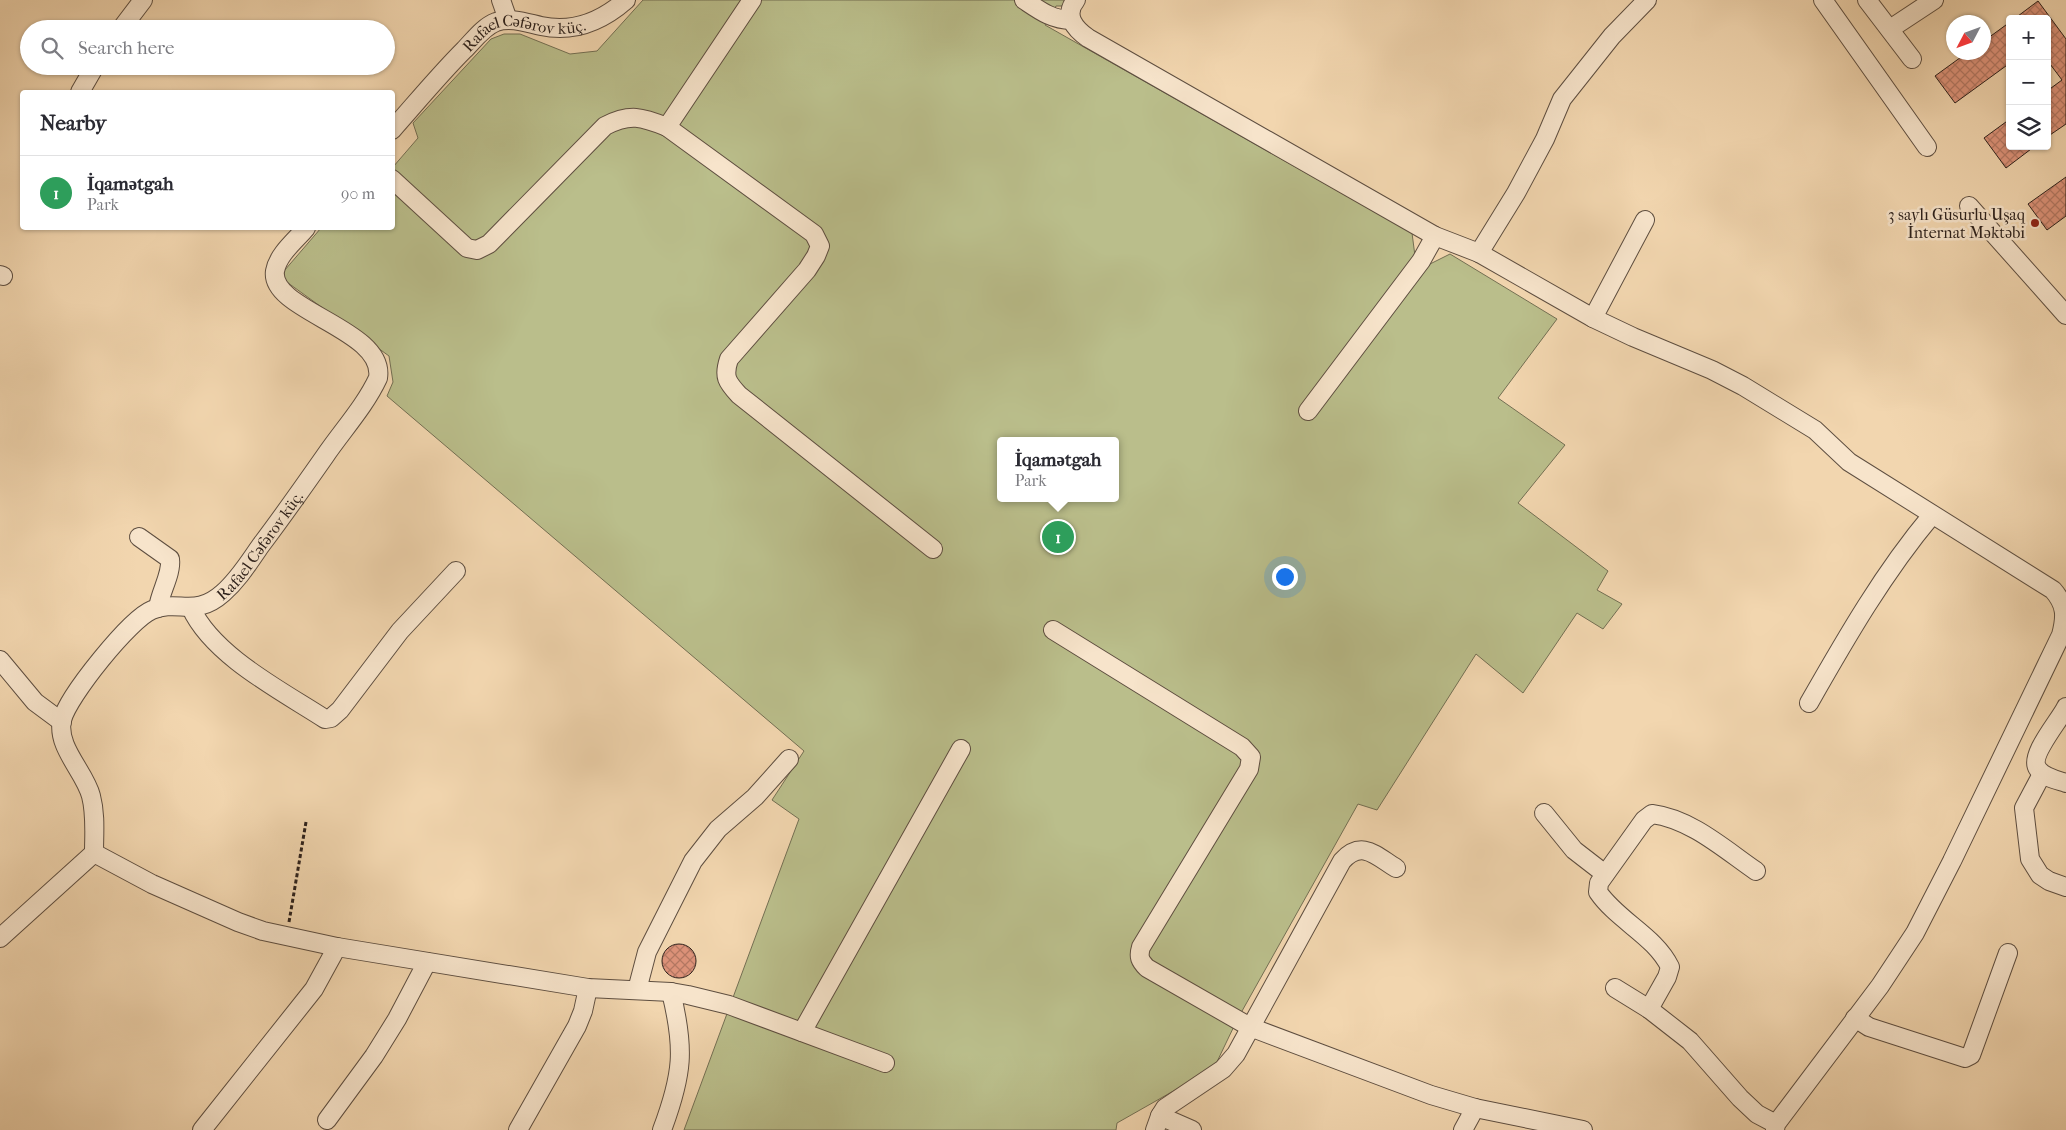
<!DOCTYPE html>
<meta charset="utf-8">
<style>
body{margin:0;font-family:"IM FELL French Canon",serif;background:#f2f2f3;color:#2b2b33}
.controls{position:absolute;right:15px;top:15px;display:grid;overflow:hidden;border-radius:5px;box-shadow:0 1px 4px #0004}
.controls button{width:45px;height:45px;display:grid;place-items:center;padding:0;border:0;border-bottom:1px solid #e1e1e2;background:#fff;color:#2b2b33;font:25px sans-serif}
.compass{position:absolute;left:1946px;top:15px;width:45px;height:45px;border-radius:50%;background:#fff;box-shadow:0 1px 4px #0004;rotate:229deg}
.you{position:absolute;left:1284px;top:576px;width:18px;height:18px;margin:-12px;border:4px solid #fff;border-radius:50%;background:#1a73e8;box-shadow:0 0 0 8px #1a73e833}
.badge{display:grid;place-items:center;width:32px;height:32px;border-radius:50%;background:#8f2418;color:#fff;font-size:16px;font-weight:700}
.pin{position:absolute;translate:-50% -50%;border:2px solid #fff;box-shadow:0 1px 5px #0006}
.popup{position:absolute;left:997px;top:437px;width:122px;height:65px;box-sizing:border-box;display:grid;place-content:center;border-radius:5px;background:#fff;filter:drop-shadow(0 1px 4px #0005);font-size:16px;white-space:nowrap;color:#7c7c81}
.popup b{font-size:19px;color:#2b2b33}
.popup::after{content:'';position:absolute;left:50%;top:100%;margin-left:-10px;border:10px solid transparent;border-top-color:#fff}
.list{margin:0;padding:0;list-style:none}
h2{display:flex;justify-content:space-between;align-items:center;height:65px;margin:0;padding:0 20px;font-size:21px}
h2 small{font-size:16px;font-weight:400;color:#7c7c81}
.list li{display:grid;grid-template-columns:32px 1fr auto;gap:15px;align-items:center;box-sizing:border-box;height:75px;padding:0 20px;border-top:1px solid #e1e1e2}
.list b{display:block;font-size:19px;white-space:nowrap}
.list p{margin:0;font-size:16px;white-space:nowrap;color:#7c7c81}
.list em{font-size:16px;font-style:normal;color:#7c7c81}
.icon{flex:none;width:28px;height:28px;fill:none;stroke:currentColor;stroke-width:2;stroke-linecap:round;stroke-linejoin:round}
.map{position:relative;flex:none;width:2066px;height:1130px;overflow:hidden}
.search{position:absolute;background:#fff;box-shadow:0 1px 4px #0004;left:20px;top:20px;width:375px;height:55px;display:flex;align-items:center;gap:12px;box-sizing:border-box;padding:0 18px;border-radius:28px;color:#7c7c81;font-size:19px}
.panel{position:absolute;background:#fff;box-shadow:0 1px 4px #0004;left:20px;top:90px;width:375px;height:140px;border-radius:5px}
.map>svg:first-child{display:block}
.green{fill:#babe8b;stroke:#736f53;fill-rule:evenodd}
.building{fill:url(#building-cross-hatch);stroke:#2c201b}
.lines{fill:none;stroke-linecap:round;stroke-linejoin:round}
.minor-casing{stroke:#5e4e40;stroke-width:20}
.path{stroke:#2c201b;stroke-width:3;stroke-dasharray:4 2.5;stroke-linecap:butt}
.minor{stroke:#f7e4cb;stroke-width:18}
.poi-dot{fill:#8f2418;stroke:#f7e4cb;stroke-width:2}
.labels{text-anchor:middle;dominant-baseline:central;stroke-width:5;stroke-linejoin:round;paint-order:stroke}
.street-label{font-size:16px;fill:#2c201b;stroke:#f7e4cb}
.poi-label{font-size:16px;fill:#2c201b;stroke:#f7e4cb;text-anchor:end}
</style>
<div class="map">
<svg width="2066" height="1130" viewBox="0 0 2066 1130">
<defs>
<pattern id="building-cross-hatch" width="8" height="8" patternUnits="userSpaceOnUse" patternTransform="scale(1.25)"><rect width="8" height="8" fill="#de937a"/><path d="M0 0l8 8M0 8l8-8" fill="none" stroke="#b47863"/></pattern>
</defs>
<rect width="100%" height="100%" fill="#f2d6af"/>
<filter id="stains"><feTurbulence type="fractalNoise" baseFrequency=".004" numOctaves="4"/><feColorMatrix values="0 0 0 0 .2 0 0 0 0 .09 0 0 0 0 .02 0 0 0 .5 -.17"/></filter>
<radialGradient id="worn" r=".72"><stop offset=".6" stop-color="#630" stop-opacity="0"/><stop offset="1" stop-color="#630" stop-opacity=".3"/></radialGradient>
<path class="green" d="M643,0H1069L1063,6H1056L1045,25L1412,233L1415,256L1428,265L1450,254L1557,319L1498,398L1565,445L1518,503L1608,571L1597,590L1622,604L1603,629L1577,613L1523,693L1476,654L1377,810L1358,804L1237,1020L1214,1068L1117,1123L1116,1130H684L799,819L772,800L804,751L387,396L393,382L389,356L284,280V271L321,228H392L393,167L418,138L413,123L491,39L504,34H520L570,54L597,51ZM1000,441H1116V498H1000Z"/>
<path class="building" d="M2038,1L2066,39V124L2047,137V91L2062,80L2047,60V19H2014Z
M2010,22V63L1955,103L1935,76L1968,52H1984V41Z
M2010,119V146H2035L2006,168L1984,138Z
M2066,177V216L2047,230L2028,204Z
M662 961a17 17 0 1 1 34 0a17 17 0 1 1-34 0Z"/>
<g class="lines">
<g class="minor-casing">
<g id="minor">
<path d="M501,0L508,20"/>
<path d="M1024,0C1039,10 1052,20 1071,20"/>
<path d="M1076,0C1063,15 1075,29 1088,38L1435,236L1479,253L1593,318L1633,337L1712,370L1743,386L1815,430L1849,462L2053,590C2066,605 2066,616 2061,635L1952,861L1915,933L1880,986L1776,1124L1775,1130"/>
<path d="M1823,0L1927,147"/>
<path d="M1867,0L1912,59"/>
<path d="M121,29L143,0"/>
<path d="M1890,29L1934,0"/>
<path d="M80,92L95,66"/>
<path d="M667,127L814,234L820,246L816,256L807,270L729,359C723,377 727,382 739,395L933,549"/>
<path id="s1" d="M392,130C416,103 439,75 464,50C474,40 483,27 496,22C511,17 527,23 541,26C573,33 602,21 626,0"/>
<path d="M392,179L467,248L477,250L489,244L605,126C630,113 642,117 667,127L752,0"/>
<path d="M1969,206L2066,315"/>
<path d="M1479,253L1516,193L1545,139L1562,99L1612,36L1647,0"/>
<path d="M0,275L3,276"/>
<path d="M1593,318L1645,220"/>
<path d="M1308,411L1421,261L1435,236"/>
<path d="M139,537L170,559C172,574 160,592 158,608"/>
<path d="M191,608C213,656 282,691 325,719L331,718L340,710L400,631L456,571"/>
<path d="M1053,630L1242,747L1251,757L1249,769L1141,947C1138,957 1140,961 1147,968L1250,1027L1431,1095L1475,1108L1583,1130"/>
<path d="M0,660L35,702L62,722"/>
<path d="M1809,703C1846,638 1884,572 1932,515"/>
<path d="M2066,707C2060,720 2028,756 2038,769C2043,777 2057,780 2066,783"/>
<path d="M2042,774L2024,808L2030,859L2040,875L2049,881L2066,887"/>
<path d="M1544,813L1574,850L1605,874"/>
<path id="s2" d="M94,853C94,834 96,815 91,796C85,772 56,747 62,720C68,696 130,619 152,610C179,599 195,618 223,593C239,579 249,562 261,545C283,516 304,486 325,456C342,431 365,406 378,378C386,329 269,311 275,271C278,254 296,240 306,228"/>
<path d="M94,853L152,884L238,922L263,931L337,947L588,988L671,992L688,995L729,1005L885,1063"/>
<path d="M0,938L94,853"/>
<path d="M1615,988L1649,1009L1690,1041L1740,1098L1757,1114L1776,1124"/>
<path d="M637,990L647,952L693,861L718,829L755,797L789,759"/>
<path d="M1649,1009L1667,977L1670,967C1655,936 1618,921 1598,892L1599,883L1644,820L1652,814C1691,819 1724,849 1756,871"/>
<path d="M1855,1018L1869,1027L1965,1058L1971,1055L2008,953"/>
<path d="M802,1032L961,749"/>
<path d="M1160,1116L1192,1130"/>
<path d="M327,1120L374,1056L397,1019L427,962"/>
<path d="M202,1130L314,989L337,947"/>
<path d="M518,1130L577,1026L583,1011L588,988"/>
<path d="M662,1130C683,1074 685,1049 671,992"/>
<path d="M1155,1130L1160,1116L1165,1108L1223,1069L1236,1054L1342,861C1362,839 1376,856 1396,868"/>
<path d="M1463,1130L1475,1108"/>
</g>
</g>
<path class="path" d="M289,922L306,822"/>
<use href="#minor" class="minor"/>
</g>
<circle class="poi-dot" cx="2035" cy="223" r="5"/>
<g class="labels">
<g class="street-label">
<text stroke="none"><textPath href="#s1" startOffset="175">Rafael Cəfərov küç.</textPath></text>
<text stroke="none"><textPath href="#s2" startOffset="419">Rafael Cəfərov küç.</textPath></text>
</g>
<g class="poi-label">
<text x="2025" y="214">3 saylı Güsurlu Uşaq<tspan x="2025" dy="18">İnternat Məktəbi</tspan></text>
</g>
</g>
<rect width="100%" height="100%" filter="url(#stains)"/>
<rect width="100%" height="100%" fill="url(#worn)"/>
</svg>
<div class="controls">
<button>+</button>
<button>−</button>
<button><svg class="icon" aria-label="layers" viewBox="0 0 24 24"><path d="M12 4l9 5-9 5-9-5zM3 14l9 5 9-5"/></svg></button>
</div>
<svg class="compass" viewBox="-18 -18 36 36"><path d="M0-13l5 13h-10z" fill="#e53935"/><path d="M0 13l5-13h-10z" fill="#7c7c81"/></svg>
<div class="you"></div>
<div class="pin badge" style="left:1058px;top:537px;background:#2e9e5b">1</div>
<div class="popup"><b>İqamətgah</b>Park</div>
<div class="search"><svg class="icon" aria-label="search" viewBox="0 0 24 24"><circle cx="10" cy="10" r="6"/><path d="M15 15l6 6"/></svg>Search here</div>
<section class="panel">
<h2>Nearby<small></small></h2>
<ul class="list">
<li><span class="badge" style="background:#2e9e5b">1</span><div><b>İqamətgah</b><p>Park</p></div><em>90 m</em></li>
</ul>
</section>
</div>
